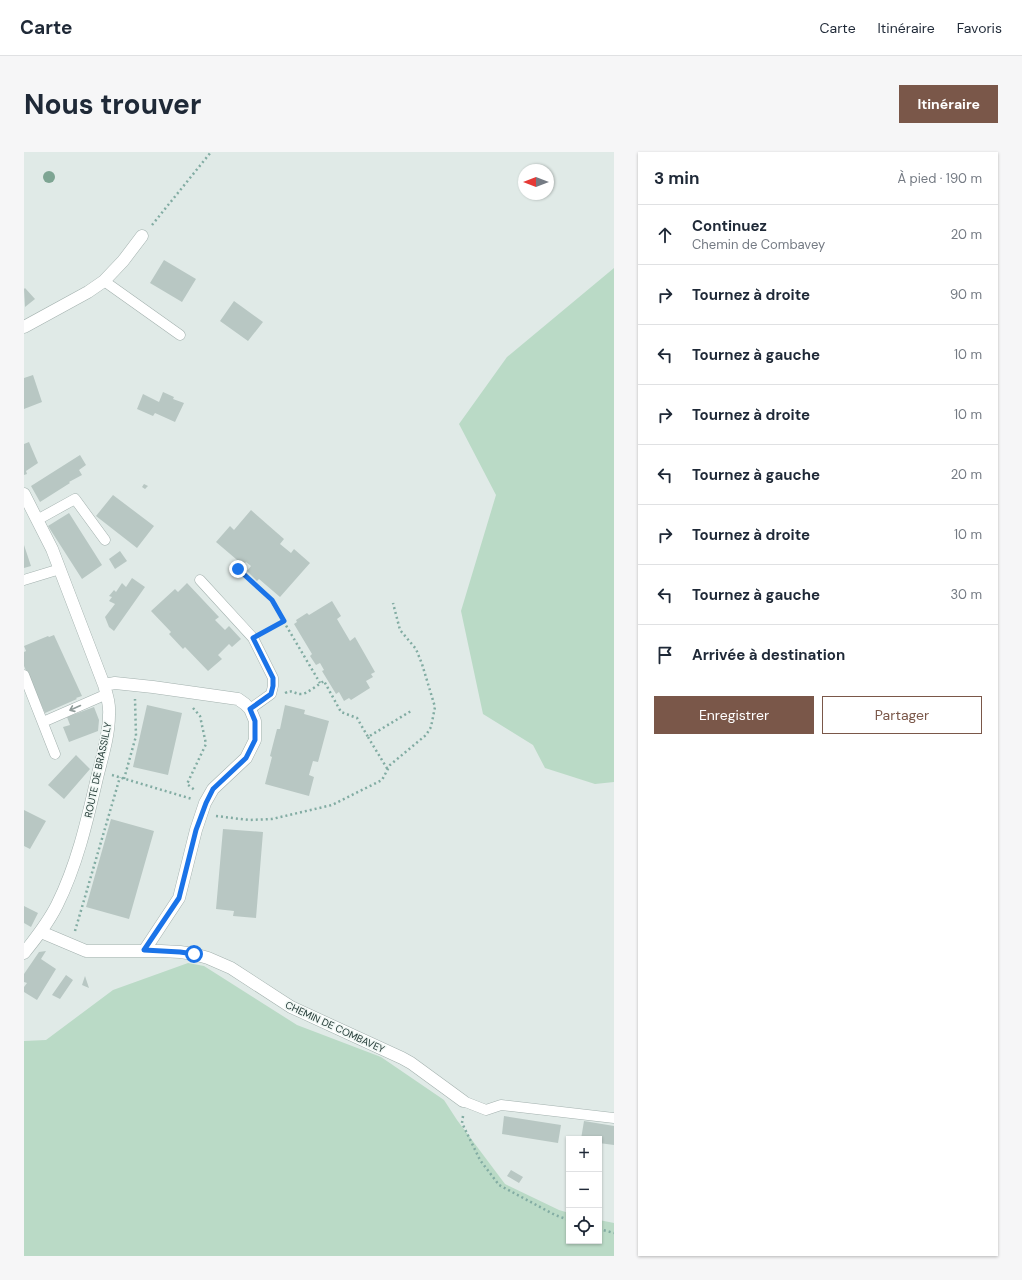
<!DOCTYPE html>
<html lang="fr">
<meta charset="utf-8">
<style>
body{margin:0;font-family:"DM Sans",sans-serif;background:#f6f6f7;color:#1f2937}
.controls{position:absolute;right:12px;bottom:12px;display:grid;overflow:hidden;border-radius:0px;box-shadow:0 1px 3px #0004}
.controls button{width:36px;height:36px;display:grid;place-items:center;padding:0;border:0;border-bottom:1px solid #e0e1e3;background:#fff;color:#1f2937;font:20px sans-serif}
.compass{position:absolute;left:494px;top:12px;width:36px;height:36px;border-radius:50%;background:#fff;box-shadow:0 1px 3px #0004;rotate:270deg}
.stop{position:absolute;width:12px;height:12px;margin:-9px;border:3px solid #1a73e8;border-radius:50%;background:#fff}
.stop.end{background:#1a73e8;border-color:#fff;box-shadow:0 1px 4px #0008}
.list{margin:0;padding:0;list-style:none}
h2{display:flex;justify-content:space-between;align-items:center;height:52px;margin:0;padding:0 16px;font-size:17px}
h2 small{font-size:13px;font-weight:400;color:#747a83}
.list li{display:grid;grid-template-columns:26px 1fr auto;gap:12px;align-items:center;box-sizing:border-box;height:60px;padding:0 16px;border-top:1px solid #e0e1e3}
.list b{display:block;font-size:15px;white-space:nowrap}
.list p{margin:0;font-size:13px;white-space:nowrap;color:#747a83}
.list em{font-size:13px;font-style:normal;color:#747a83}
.actions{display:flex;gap:8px;padding:12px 16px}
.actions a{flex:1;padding:9px 0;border:1px solid #7a5749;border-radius:0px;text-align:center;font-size:14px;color:#7a5749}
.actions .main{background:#7a5749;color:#fff}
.icon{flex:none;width:22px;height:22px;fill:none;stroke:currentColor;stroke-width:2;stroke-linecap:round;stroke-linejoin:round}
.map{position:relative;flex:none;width:590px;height:1104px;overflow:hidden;border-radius:0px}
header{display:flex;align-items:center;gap:24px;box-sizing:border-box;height:56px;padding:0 20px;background:#fff;border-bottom:1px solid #e0e1e3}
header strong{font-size:19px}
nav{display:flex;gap:22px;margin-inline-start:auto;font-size:14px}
.intro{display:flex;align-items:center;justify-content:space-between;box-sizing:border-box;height:96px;padding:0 24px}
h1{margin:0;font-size:28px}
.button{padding:10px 18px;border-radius:0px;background:#7a5749;color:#fff;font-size:14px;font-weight:700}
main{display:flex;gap:24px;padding:0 24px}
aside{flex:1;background:#fff;border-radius:0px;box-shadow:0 1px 3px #0004}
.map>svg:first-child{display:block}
.green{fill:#badac6}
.building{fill:#b8c7c3}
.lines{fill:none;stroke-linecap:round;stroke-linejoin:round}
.lane-casing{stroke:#a3b1ae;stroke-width:11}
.street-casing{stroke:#a3b1ae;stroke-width:13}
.path{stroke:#82aca3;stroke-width:2.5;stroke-dasharray:2 3;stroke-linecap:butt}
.lane{stroke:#fff;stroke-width:10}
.street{stroke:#fff;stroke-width:12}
.tree{fill:#7ea593}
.oneway{stroke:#909c9a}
.route{stroke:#1a73e8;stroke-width:5}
.labels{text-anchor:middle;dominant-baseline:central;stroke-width:3;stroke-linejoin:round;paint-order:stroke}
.street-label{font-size:10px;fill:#223935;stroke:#f0f7f4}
</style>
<header>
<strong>Carte</strong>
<nav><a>Carte</a><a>Itinéraire</a><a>Favoris</a></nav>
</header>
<div class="intro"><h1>Nous trouver</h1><a class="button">Itinéraire</a></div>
<main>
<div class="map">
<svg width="590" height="1104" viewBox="0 0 590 1104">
<rect width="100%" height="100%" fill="#e0eae7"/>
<path class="green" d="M590,116V630L571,632L521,616L509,593L459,562L437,459L472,343L435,272L483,205Z
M164,811L180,814L273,873L357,905L420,948L433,968L481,1032L535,1058L545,1061V1089H575V1068L590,1071V1104H0V889L22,888L89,838Z"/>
<path class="building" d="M140,108L172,127L158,150L126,131Z
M1,136L11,147L1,155L0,137Z
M210,149L239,170L224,189L196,169Z
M9,223L18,250L0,257V226Z
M139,240L150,245L149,247L160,251L151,270L131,261L129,264L113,257L119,242L135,250Z
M5,290L14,311L2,319L3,322L0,323V292Z
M56,303L62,313L55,318L58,323L45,330L46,331L16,350L7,334Z
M120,332L124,334L121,337L118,335Z
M89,343L130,374L113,396L72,364Z
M227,358L260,387L256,392L267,401L270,397L286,411L256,445L235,427L233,429L223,419L227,414L222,410L219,413L192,390L206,374L210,378Z
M45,361L78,413L58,427L24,374Z
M0,393L7,414L0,416Z
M96,399L103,409L91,417L85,407Z
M108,426L121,435L90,479L85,475L81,465L91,452L85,449L88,445L85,444L90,438L92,440L98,431L102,435Z
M163,431L195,465L191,468L201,478L205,474L217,487L208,495L205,492L194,503L198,507L184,519L161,495L159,497L145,482L147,480L127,459L151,437L154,440Z
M308,449L317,464L313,467L326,489L331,485L351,520L347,522L349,525L342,529L346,536L327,548L325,546L320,549L315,540L312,542L298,519L300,518L296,511L292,513L286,504L288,502L270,472L273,470L272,468L283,461L285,463Z
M30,483L58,544L52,546L53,547L21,561L0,514V500L2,499L0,494L24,484L25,485Z
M123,553L158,561L144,623L109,615Z
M261,553L281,558L280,562L305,569L294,610L289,609L285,623L290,625L285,644L241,632L248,605L246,604L253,577H256Z
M70,555L75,568L74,579L45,590L39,575L46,573L43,565Z
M52,603L66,617L40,647L24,633Z
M0,658L22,669L6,697L0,694Z
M87,667L130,679L105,767L62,755Z
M199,677L239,680L232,766L209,764L210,759L192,757Z
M0,754L14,761L7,775L0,771Z
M22,799L17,807L32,817L13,848L0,840V835L3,831L0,830V822L15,800Z
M42,823L49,828L36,847L28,843Z
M61,824L65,836L58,833Z
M480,964L537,973L534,991L478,982Z
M560,969L590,974V993L575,991V987H557Z
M487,1018L499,1025L495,1031L483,1024Z"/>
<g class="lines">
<g class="lane-casing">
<path id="lane" d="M80,129L156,183
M13,368L51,347L81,388
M0,428L36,417
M176,428L229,486L249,526V534L247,542L226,557
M0,523L31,602
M19,570L83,542
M439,949L462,958L477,953L590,966"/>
</g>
<g class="street-casing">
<path id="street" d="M0,175L64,140L80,129L99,109L118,84
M0,342L28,397L80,533C83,543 86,553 85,563C85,584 78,605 73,626C63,669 53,713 33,753C24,771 12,786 0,801
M80,533L91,531L129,535L214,547L221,552L226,557L231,569V588L222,606L189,637L181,651L172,678L155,746L120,799
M17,780L62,799H137L156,800L170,802L184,806L207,816L267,855L378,906L387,911L439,949"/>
</g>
<path class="path" d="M128,73L187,0
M214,417L247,448L296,531
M241,480L260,469
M261,541C269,537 270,542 277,542C283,542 295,532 300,529L317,560L333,566L344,585L387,559
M169,556L176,564L182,592L163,632L172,639
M344,585L364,618
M88,623L168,647
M100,627L112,584L111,547
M192,664L225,668L248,667L308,653L358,628L366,613L402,583L407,575L411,555L398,512L392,497L376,478L369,451
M51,779L96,625
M439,964L438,971L456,1008L475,1033L531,1063L545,1068
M575,1077L590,1081"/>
<use href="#lane" class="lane"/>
<use href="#street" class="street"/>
</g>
<circle class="tree" cx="25" cy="25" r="6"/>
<defs><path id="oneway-shaft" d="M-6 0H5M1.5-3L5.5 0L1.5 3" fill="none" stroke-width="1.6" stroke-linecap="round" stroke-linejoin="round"/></defs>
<use class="oneway" href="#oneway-shaft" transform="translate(51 556) rotate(156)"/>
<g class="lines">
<path class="route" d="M170,802L156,800L120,798L155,746L172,678L182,651L189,637L222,606L231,588V569L226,557L247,542L249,534V526L229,486L260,469L248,448L214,417"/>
</g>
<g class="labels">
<g class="street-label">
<text transform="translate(74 618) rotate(-78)">ROUTE DE BRASSILLY</text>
<text transform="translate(311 875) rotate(25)">CHEMIN DE COMBAVEY</text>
</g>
</g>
</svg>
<div class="controls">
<button>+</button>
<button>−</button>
<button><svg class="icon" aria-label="locate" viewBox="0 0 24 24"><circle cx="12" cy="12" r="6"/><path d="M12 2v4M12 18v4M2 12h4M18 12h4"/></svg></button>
</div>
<svg class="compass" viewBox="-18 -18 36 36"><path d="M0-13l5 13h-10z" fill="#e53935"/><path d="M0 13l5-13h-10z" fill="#747a83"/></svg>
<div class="stop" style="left:170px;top:802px"></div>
<div class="stop end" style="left:214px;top:417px"></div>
</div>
<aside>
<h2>3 min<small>À pied · 190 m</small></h2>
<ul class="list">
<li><svg class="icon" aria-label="ahead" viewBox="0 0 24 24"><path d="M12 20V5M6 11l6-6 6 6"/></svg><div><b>Continuez</b><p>Chemin de Combavey</p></div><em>20 m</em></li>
<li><svg class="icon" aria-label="right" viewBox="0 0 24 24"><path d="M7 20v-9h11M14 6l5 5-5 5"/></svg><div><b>Tournez à droite</b></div><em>90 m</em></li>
<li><svg class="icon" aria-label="left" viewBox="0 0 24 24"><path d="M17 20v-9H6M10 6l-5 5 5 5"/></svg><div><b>Tournez à gauche</b></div><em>10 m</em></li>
<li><svg class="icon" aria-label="right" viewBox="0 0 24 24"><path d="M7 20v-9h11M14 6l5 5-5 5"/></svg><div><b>Tournez à droite</b></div><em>10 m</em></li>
<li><svg class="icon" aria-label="left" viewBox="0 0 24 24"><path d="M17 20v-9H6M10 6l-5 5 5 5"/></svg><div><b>Tournez à gauche</b></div><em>20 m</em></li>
<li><svg class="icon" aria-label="right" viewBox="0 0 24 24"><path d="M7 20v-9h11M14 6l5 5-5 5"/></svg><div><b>Tournez à droite</b></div><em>10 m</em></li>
<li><svg class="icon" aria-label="left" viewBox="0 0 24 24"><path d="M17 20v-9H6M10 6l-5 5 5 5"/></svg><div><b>Tournez à gauche</b></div><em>30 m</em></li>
<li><svg class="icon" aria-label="arrive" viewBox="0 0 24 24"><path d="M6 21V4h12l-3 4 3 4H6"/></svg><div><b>Arrivée à destination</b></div></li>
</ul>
<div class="actions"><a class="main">Enregistrer</a><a>Partager</a></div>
</aside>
</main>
